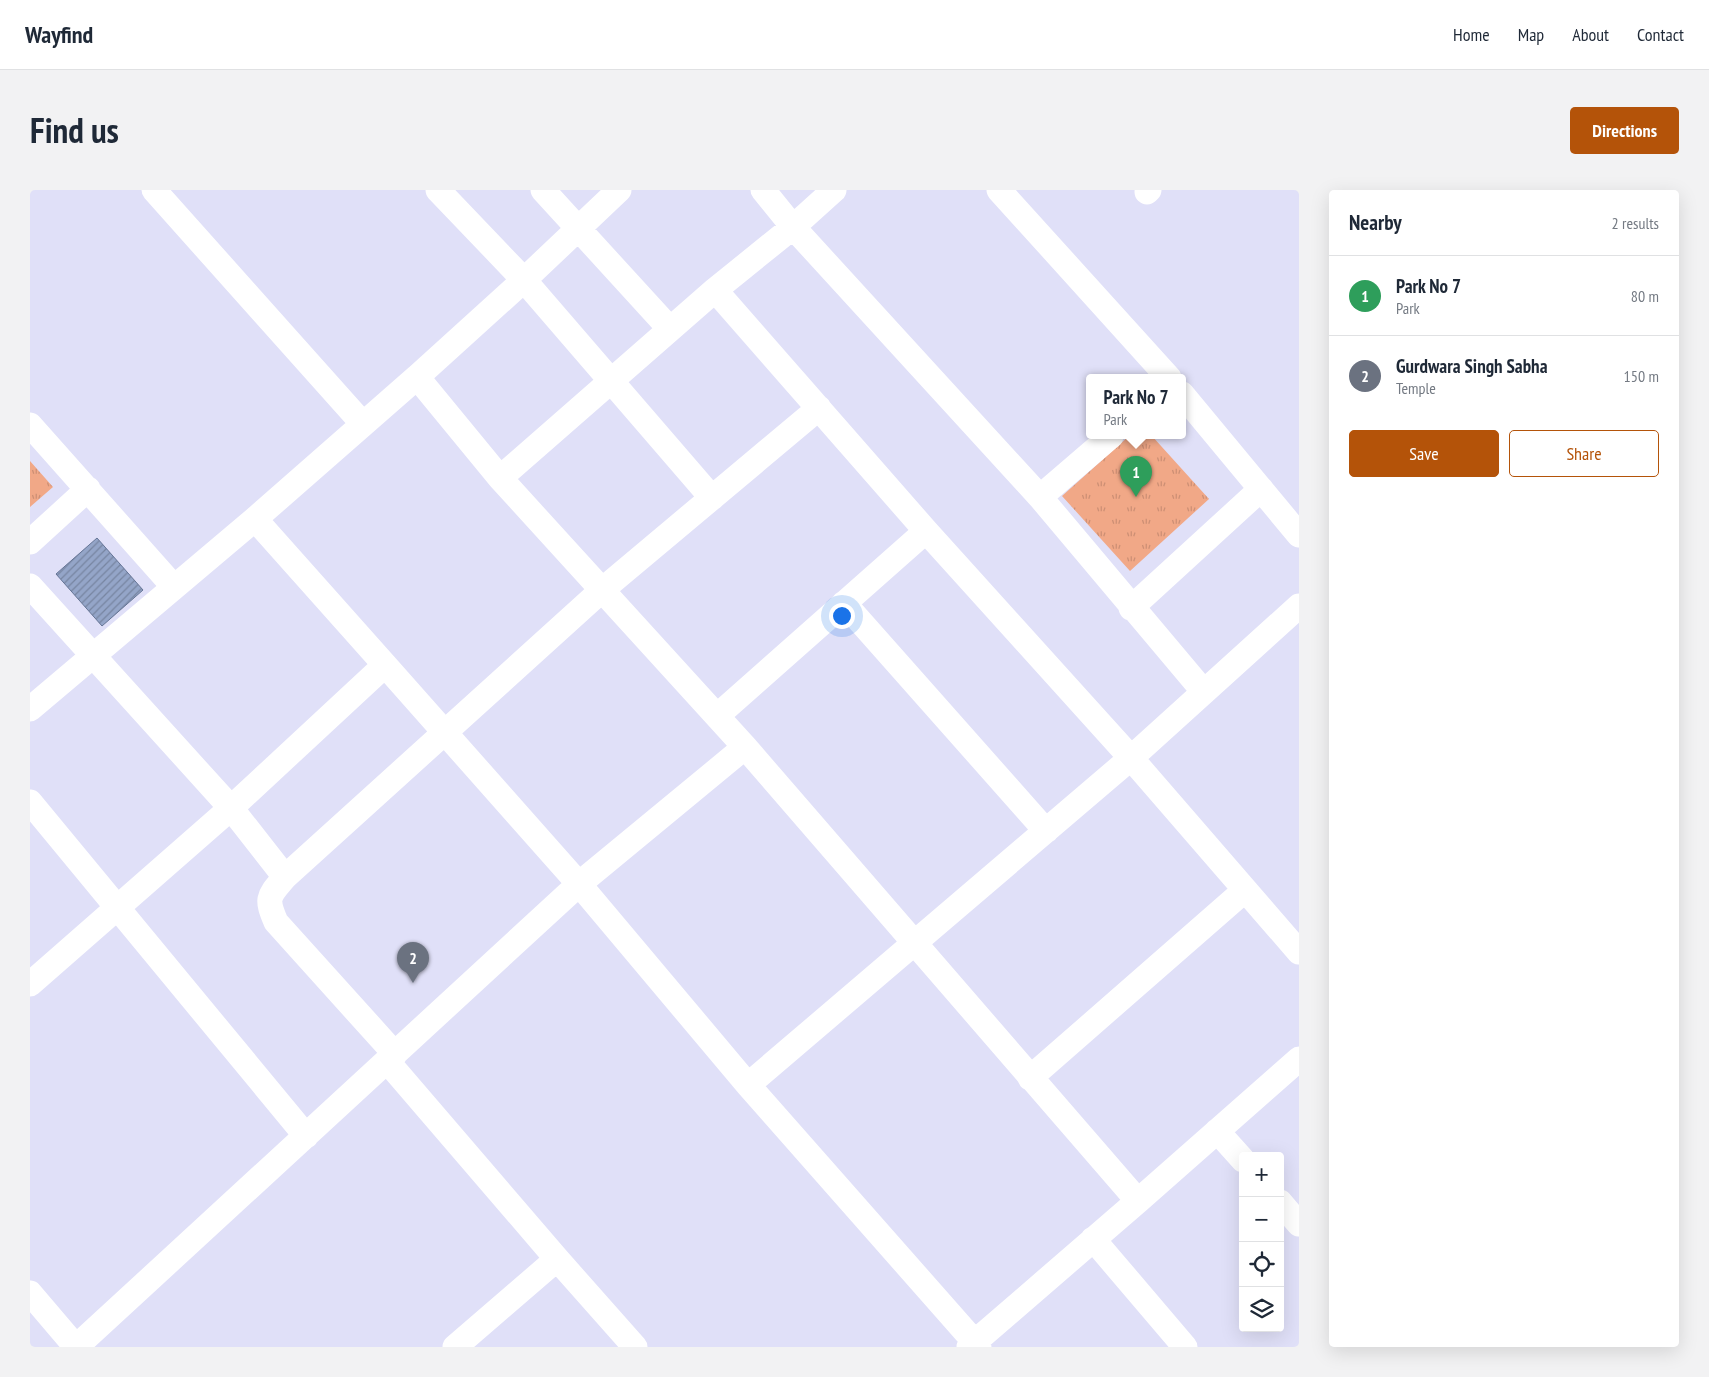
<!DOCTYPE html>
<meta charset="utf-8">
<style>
body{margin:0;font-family:"PT Sans Narrow",sans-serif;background:#f2f2f3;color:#1f2937}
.controls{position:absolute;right:15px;bottom:15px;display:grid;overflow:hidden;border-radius:5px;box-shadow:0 5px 20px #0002}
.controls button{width:45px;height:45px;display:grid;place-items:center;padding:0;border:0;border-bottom:1px solid #e0e1e3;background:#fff;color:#1f2937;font:25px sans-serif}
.you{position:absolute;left:811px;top:425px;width:18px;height:18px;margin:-12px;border:4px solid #fff;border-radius:50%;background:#1a73e8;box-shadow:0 0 0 8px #1a73e833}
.badge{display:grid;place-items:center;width:32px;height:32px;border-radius:50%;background:#b45309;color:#fff;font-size:16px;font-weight:700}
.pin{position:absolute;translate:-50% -41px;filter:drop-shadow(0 1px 2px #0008)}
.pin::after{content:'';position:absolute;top:26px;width:18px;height:15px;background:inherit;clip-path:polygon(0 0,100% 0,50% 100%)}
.popup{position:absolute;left:1056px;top:184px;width:100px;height:65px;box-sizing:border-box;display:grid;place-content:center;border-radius:5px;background:#fff;filter:drop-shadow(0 1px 4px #0005);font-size:16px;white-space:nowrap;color:#747a83}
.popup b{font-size:19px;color:#1f2937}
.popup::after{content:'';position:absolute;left:50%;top:100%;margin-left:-10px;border:10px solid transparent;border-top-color:#fff}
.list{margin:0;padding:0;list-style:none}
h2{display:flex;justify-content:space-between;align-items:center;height:65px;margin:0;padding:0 20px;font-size:21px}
h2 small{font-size:16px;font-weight:400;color:#747a83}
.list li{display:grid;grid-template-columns:32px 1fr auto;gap:15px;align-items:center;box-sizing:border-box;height:80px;padding:0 20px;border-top:1px solid #e0e1e3}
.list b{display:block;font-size:19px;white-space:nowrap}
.list p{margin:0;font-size:16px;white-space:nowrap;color:#747a83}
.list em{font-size:16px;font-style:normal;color:#747a83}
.actions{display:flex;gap:10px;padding:15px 20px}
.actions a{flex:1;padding:11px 0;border:1px solid #b45309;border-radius:5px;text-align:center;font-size:18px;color:#b45309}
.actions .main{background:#b45309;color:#fff}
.icon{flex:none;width:28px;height:28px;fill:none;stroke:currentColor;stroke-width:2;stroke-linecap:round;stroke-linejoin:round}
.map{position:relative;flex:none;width:1269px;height:1157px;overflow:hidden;border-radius:5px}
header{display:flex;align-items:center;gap:30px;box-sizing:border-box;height:70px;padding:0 25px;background:#fff;border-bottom:1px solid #e0e1e3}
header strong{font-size:24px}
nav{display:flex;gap:28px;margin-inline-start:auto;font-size:18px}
.intro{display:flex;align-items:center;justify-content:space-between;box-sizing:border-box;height:120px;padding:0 30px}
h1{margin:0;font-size:35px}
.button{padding:12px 22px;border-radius:5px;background:#b45309;color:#fff;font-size:18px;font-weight:700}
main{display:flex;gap:30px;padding:0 30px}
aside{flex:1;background:#fff;border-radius:5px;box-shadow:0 5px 20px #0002}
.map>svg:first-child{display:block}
.grass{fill:url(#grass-tufts)}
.building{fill:url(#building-hatch);stroke:#657596}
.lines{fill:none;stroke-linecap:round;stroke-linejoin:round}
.minor{stroke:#fff;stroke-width:25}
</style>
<header>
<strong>Wayfind</strong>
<nav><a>Home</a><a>Map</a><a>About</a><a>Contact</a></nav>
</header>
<div class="intro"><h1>Find us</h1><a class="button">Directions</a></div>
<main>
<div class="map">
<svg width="1269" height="1157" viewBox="0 0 1269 1157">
<defs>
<pattern id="grass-tufts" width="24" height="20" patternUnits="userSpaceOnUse" patternTransform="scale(1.25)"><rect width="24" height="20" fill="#f1a887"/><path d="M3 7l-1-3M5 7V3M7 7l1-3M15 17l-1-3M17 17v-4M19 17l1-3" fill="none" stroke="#cd8f74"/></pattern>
<pattern id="building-hatch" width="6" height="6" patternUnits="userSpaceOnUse" patternTransform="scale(1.25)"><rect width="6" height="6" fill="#94a5c8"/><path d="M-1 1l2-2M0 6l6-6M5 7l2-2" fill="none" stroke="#7785a1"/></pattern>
</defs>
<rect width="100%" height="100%" fill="#e0e0f8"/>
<path class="grass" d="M1099,246H1122L1179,309L1100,381L1032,306Z
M0,271L23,297L0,317Z"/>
<path class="building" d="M67,348L113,400L72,436L26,384Z"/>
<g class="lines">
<path class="minor" d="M124,0L333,234
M408,0L494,90L682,308
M513,0L640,139
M733,0L763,37L1010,307L1081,246
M969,0L1139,188
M1117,2L1119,0
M685,100L896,341L1101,568L1269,762
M387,187L494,90L589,0
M1152,204L1269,345
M0,235L144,397
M1010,307L1174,502
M0,352L58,299
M0,396L201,618L255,687
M814,413L1016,641
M1101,418L1231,299
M355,475L549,694L718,895L949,1157
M0,519L225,329L387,187L470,288L685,100L763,37L804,0
M687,526L896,341
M715,557L1108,1011
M0,612L276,946
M0,794L201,618L355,475L225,329
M365,864L246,732C235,707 239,706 255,687L572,400L789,218
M357,871L527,1069L605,1157
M1000,888L1215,700
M718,895L1101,568L1269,416
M1187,941L1213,970
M1250,1012L1269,1034
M1063,1049L1155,1157
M0,1103L46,1157
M46,1157L549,694L715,557L470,288
M425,1157L527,1069
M939,1157L1108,1011L1269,869"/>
</g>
</svg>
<div class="controls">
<button>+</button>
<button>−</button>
<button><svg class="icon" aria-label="locate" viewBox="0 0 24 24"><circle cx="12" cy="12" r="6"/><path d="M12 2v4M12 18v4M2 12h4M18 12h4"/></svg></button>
<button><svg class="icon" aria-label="layers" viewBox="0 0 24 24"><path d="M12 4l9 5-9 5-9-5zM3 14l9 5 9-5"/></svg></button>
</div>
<div class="you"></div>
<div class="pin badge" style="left:1106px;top:307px;background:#2e9e5b">1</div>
<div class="popup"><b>Park No 7</b>Park</div>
<div class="pin badge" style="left:383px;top:793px;background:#6b7280">2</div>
</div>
<aside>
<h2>Nearby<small>2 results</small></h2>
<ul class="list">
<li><span class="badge" style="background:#2e9e5b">1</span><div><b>Park No 7</b><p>Park</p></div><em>80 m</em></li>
<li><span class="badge" style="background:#6b7280">2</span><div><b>Gurdwara Singh Sabha</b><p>Temple</p></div><em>150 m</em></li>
</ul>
<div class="actions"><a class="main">Save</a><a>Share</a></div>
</aside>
</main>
